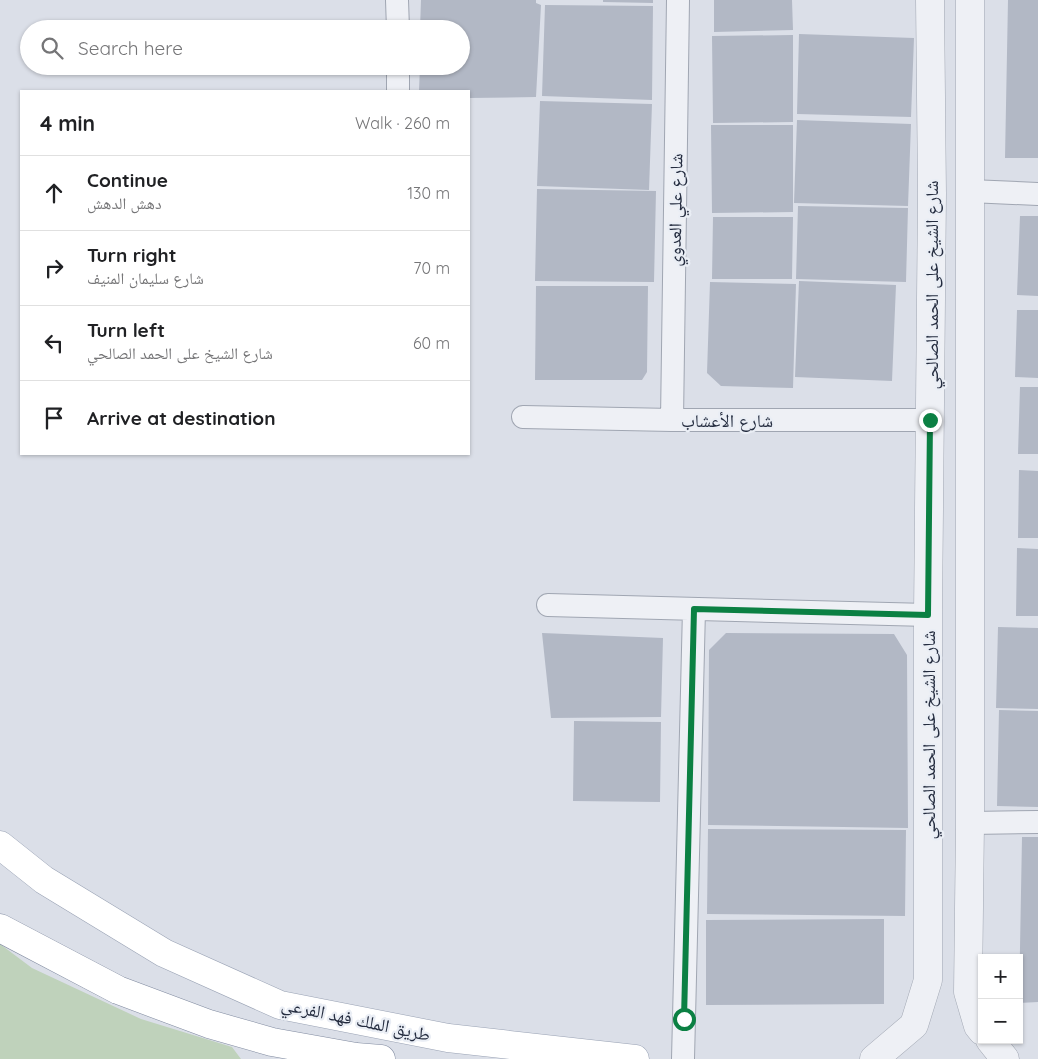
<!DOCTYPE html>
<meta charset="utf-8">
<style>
body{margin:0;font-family:Quicksand,"Noto Naskh Arabic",sans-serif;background:#f2f2f2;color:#202124}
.controls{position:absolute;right:15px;bottom:15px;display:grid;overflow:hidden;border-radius:0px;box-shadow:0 1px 4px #0004}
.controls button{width:45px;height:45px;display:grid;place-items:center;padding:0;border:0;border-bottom:1px solid #e0e0e0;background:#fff;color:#202124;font:25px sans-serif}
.stop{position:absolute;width:15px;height:15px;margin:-11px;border:4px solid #0b8043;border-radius:50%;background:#fff}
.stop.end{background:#0b8043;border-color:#fff;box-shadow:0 1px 5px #0008}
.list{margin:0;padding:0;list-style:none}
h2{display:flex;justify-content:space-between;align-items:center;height:65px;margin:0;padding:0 20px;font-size:21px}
h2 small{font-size:16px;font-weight:400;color:#757577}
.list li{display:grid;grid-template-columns:32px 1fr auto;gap:15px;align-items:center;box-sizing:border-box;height:75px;padding:0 20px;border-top:1px solid #e0e0e0}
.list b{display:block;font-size:19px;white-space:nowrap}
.list p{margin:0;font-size:16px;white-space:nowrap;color:#757577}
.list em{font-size:16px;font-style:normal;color:#757577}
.icon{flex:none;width:28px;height:28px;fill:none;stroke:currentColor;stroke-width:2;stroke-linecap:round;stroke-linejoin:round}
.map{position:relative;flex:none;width:1038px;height:1059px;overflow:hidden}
.search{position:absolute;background:#fff;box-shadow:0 1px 4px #0004;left:20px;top:20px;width:450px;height:55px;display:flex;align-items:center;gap:12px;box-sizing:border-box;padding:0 18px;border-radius:28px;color:#757577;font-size:19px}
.panel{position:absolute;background:#fff;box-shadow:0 1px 4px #0004;left:20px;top:90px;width:450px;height:365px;border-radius:0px}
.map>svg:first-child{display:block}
.green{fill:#bfd2bb}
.building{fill:#b2b8c5}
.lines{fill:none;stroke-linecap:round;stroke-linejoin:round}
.minor-casing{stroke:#a0a6b2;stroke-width:24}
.tertiary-casing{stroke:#a0a6b2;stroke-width:29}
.primary-casing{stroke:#99a2b4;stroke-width:29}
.motorway-casing{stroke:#818ba0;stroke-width:29}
.minor{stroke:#eef0f5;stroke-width:22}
.tertiary{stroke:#eef0f5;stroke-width:28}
.primary{stroke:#fff;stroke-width:28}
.motorway{stroke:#fff;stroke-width:28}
.route{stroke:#0b8043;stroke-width:6}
.labels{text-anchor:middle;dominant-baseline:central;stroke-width:4.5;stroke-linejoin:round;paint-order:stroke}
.street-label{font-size:18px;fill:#242c3f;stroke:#eaeef5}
</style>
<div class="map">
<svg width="1038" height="1059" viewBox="0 0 1038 1059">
<rect width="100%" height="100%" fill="#dbdfe8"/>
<path class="green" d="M0,944L32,968L141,1019L232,1047L241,1059H0Z"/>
<path class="building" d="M421,0H536V3L541,5L536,97L469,98V91H419L420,66H461V29H420Z
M603,0H653V3L603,2Z
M714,0H792L793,30L714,32Z
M1008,0H1038V158H1005Z
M545,5L653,6L652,100L542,96Z
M799,34L914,38L911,117L797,114Z
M793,35V122L713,123L712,36Z
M540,101L652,104L649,190L537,186Z
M797,120L911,124L908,206L794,203Z
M711,125H793V212L712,213Z
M537,189L656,191L654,282L535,281Z
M798,206L908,208L906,282L796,279Z
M1020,216H1038V296L1017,295Z
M713,217H793L792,279H712Z
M799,281L896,285L892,381L795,377Z
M710,282L796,284L793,388L721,386L707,373Z
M536,286H648L647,372L642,380H535Z
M1017,310H1038V378L1015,377Z
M1020,387H1038V454H1018Z
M1019,470L1038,471V538H1018Z
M1017,548L1038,549V616H1016Z
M998,627L1038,628V709L996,708Z
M542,633L663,638L661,717L551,718Z
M726,633L894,634L907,655L908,828L708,825L709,650Z
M999,710L1038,711V807L997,806Z
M574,721L661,722L660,802L573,801Z
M708,829L906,830L905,916L707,914Z
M1022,837H1038V1002L1019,1003Z
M884,919V1004L706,1005V920Z"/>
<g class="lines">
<g class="minor-casing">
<path id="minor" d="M397,0L398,29
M398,66V91
M970,191L1038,194
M523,417L672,420H930
M672,420L678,0
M548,605L928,615
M970,823L1038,822
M683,1059L694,609"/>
</g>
<g class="tertiary-casing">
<path id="tertiary" d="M970,0V823L968,992L978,1026L982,1031
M990,1040L1005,1059
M874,1059L914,1025L928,980V615L932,193L930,0"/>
</g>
<g class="primary-casing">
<path id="primary" d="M0,845L44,880L164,953L280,1005L448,1038L635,1059"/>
</g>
<g class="motorway-casing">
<path id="motorway" d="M0,928L118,990L209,1024L272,1042L356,1057L381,1059"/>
</g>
<use href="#minor" class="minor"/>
<use href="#tertiary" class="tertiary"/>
<use href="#primary" class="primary"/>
<use href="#motorway" class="motorway"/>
</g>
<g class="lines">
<path class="route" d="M684,1019L694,609L928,615L930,420"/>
</g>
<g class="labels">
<g class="street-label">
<text transform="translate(675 210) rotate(-89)">شارع علي العدوي</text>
<text transform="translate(931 285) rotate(-90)">شارع الشيخ على الحمد الصالحي</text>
<text x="727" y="420">شارع الأعشاب</text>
<text transform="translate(928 735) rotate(-90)">شارع الشيخ على الحمد الصالحي</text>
<text transform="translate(356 1019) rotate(12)">طريق الملك فهد الفرعي</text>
</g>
</g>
</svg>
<div class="controls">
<button>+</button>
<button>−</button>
</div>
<div class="stop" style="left:684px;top:1019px"></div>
<div class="stop end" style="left:930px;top:420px"></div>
<div class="search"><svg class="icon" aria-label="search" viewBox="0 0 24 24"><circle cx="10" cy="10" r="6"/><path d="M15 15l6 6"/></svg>Search here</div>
<section class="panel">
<h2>4 min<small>Walk · 260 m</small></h2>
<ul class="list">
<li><svg class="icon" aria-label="ahead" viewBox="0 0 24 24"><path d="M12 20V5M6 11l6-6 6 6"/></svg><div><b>Continue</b><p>دهش الدهش</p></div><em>130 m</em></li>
<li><svg class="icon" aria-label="right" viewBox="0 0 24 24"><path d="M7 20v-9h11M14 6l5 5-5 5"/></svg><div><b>Turn right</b><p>شارع سليمان المنيف</p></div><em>70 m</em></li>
<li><svg class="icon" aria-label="left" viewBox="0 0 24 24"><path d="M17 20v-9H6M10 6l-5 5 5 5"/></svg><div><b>Turn left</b><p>شارع الشيخ على الحمد الصالحي</p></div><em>60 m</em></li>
<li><svg class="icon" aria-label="arrive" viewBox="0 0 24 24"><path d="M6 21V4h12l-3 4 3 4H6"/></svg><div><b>Arrive at destination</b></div></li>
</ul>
</section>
</div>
